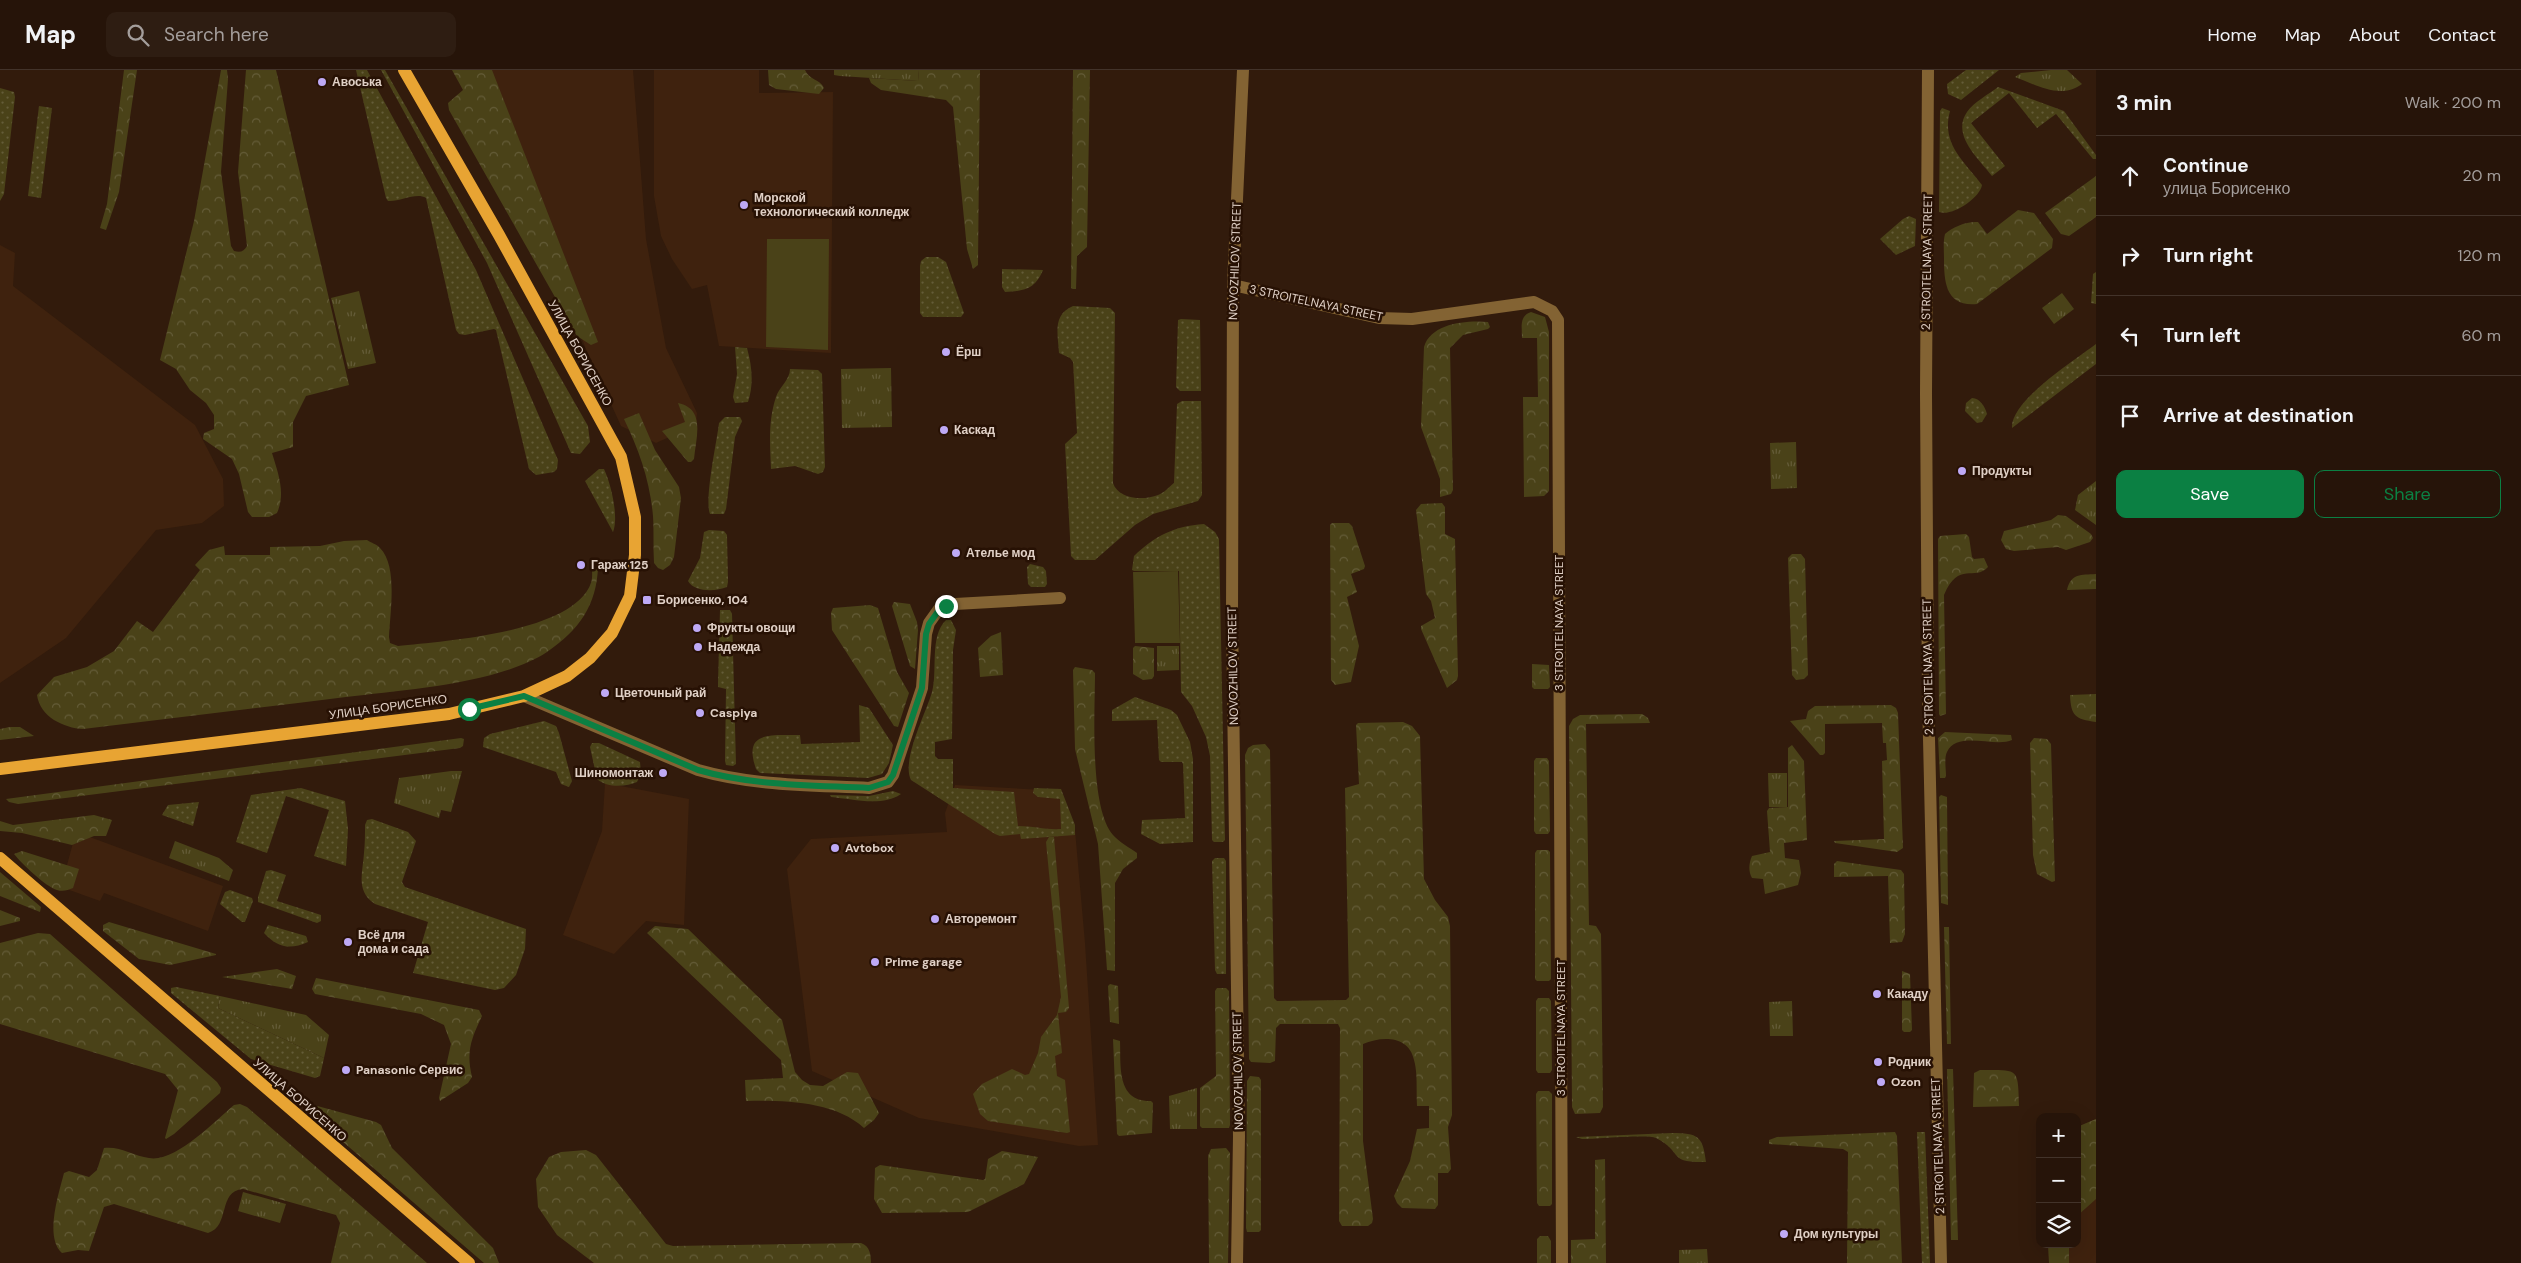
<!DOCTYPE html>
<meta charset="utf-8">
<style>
body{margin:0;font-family:"DM Sans",sans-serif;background:#2e1d12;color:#f1f3f6}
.controls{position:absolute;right:15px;bottom:15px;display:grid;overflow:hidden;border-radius:10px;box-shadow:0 5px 20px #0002}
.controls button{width:45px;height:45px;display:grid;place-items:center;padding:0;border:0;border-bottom:1px solid #42332a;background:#261409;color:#f1f3f6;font:25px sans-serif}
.stop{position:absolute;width:15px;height:15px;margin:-11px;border:4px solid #0b8043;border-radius:50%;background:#fff}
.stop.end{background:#0b8043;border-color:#fff;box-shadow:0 1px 5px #0008}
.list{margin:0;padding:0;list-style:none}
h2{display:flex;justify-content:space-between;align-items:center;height:65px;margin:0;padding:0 20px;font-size:21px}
h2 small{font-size:16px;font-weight:400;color:#a49e9c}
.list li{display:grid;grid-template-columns:32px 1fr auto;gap:15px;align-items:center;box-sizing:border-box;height:80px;padding:0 20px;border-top:1px solid #42332a}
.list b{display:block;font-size:19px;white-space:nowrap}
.list p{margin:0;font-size:16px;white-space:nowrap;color:#a49e9c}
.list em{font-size:16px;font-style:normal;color:#a49e9c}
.actions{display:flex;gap:10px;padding:15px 20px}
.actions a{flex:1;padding:11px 0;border:1px solid #0b8043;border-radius:10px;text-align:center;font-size:18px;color:#0b8043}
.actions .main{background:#0b8043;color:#fff}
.icon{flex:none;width:28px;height:28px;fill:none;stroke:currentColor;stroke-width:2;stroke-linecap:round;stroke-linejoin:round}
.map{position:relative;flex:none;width:2096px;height:1193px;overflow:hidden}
header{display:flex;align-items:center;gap:30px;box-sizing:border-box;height:70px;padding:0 25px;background:#261409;border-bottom:1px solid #42332a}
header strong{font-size:24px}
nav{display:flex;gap:28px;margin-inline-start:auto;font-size:18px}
.search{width:350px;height:45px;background:#2e1d12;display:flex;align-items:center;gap:12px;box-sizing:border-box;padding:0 18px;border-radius:10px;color:#a49e9c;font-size:19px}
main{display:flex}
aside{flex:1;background:#261409}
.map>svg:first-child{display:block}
.built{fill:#3f220e}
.grass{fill:url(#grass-dots)}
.forest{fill:url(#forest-crowns)}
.park{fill:url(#park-tufts)}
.pitch{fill:#4a4218}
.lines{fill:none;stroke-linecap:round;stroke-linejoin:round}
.minor{stroke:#836333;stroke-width:12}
.major{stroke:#e8a433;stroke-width:12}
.route{stroke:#0b8043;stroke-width:6}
.poi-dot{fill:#bea9f5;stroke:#271104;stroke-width:2}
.labels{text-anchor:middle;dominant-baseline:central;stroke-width:5;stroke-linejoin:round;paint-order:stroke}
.poi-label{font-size:12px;font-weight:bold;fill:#e0d0c6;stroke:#271104;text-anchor:start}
.street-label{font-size:12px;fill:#e0d0c6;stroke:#271104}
</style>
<header>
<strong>Map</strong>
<div class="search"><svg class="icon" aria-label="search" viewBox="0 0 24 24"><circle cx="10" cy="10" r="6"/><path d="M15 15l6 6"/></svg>Search here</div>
<nav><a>Home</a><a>Map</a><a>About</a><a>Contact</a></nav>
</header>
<main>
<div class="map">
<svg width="2096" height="1193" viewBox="0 0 2096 1193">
<defs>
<pattern id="grass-dots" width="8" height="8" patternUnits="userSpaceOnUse" patternTransform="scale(1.25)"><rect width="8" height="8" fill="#4a4218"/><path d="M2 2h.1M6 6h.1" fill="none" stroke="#645c38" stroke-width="1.8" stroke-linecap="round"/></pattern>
<pattern id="forest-crowns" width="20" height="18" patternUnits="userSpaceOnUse" patternTransform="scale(1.25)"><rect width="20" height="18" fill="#4a4218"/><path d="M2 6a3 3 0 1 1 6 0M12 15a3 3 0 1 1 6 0" fill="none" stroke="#645c38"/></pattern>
<pattern id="park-tufts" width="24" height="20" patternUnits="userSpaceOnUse" patternTransform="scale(1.25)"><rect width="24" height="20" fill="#4a4218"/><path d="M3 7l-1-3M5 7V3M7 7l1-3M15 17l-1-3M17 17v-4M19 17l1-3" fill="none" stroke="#645c38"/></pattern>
</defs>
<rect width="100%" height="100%" fill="#321b0c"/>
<path class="built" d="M475,0H633L646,169L666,278L697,343L696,355L656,373L621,356L586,279Z
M654,0H759V23L833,22L831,283L719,276L707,215L692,219L672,189L661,166L654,126Z
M0,175L15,183L13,216L195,355L223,409L224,436L202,453L156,460L66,568L0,613Z
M605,713L689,729L684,855L646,851L614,884L563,865L602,761Z
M955,715L1060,721L1075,760L1085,873L1098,1075L1079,1076L919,1048L812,1001L787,799L811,769L947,762L945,743Z
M76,762L223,816L208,861L104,823L100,831L61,817Z
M2096,1049V1193H2049L2048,1174H2077V1057Z"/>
<path class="grass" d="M356,0H367L476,200L558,390L557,399L554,402L536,405L529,399L496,260L494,259L465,265L459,264L456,260L426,128C416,122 400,132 388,131L386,128Z
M381,0H385L588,356L590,372L580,384L571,383L487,193Z
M1966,0H1999L1961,30L1948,24L1947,14Z
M1998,17L2064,41L2096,85V89H2093L2056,44L2037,58L2009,23L1971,53L2005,96L1992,106C1979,89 1951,65 1967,42C1974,32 1989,24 1998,17Z
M0,18L14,22L15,27L4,124L0,131Z
M39,36L52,38L41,128L28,126Z
M1942,38L1950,41C1941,74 1964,91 1982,115C1980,128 1952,147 1939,142L1940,41Z
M1909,146L1916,149L1915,176L1896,185L1880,169L1903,149Z
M926,187H938L946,192L964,243L961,247H923L920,243V196L921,191Z
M1002,199L1043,200C1035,219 1025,221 1005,222L1002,217Z
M2096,202V234L2091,233L2093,204Z
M1073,236L1110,238L1115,243L1113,413C1118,429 1143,431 1158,425C1164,423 1169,417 1174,413L1177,334L1182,331H1201L1202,425L1198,431L1153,444L1135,455L1095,490H1075L1071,486L1065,374L1077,363L1073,292L1070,288L1059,283C1058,264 1052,245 1073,236Z
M1181,249L1200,250L1201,321H1180L1176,317L1178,250Z
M2096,274V294L2012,358C2010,331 2075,290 2096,274Z
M735,277L747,278C752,296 754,314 748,332L735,333L733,327L737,304Z
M790,299L818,300L822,304L825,397L823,402L818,404L795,396L771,399C770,374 768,351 776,327C779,317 790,310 790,299Z
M1972,328C1980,328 1985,337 1987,344L1982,352L1977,353L1965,341L1966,333Z
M725,347H740L742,351L735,367L726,439L724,444H710C704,430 717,371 719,353Z
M599,399H604C611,414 619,447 613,462L585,411Z
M1204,454L1215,462L1219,469L1225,770L1223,772H1214L1212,770L1210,686L1206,667L1192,636L1181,622L1179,501H1134L1132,500L1134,486C1155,466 1174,456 1204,454Z
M709,460L724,461L727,465L728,512L727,517C715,522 694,522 688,511L700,488L704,462Z
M1030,494L1043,497L1046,501L1047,514L1045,517H1031L1028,514L1027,497Z
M720,540H730L732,544L736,694L733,696L726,695L725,691L726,619L718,617V613Z
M946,550H951L956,560L953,580L952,669L935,672V686L938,689H953V718L1014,722L1018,756C1034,756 1046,760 1061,759L1060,729L1038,727L1033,723L1034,718L1061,719L1075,755V765L1021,769L1020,764L1000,766L995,764L911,710C901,691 926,643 932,622C938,600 929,567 946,550Z
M1135,627L1171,640L1177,645L1190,672L1193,689V772L1160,774L1141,764L1142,750L1185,748L1183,694L1182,692H1161L1159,690L1157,650L1112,651V640Z
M859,635L869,638L893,675L889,693L882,704L868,708L760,703L756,699C742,659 773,666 800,665L801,674L860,672Z
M544,651L556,656L559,663L572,711L569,717L561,714L556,702L483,677L484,668L490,664Z
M592,673H599L640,692L641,703L637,712C626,717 607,718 597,709L590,677Z
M301,718L345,731L348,759L346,796L314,786L329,740L286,726L267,783L236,772L251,725Z
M893,721L901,724C882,737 853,729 831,727L830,725L869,726Z
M199,732L193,756L162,745L168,735Z
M372,749L408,762L416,771L402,812L405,817L526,859L525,879L516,905L504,918L495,920L413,903L428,852L375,834C355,821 363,802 364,783C365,774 365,764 365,755L367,750Z
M1215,788H1224L1226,791V904H1217L1215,900L1212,791Z
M271,800L286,805L277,831L321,845V851L317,853L258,832V827L266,801Z
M230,820L252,828L253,831L245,852H242L220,834L225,822Z
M268,855L306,866L308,872C290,880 278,878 264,863Z
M176,917L220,926L218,938L324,988L320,1006L315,1008L251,989L171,923V918Z
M1917,1062H1925L1930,1193H1922Z
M1672,1063C1698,1063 1703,1066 1706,1092C1666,1093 1684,1082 1656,1068C1648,1064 1595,1069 1582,1069L1576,1067Z"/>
<path class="forest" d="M124,0H137L119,122L106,160L100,158L107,134Z
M221,0H227L228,9L221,102L231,176L234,181C241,183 244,181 247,176L238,102L246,0H276L349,315L306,326L293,352V377L272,383C278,403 286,423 277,443L269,447H252L248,442L239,404L232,389L203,369L204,363L214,359V345L206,333L190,320L176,299L160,290L194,151Z
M452,0H492L598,272L591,275L577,266L449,40L448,33L463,20Z
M768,0H805C809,10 820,9 824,18L819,24L776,19L769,15Z
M919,0H980L978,195L973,199L967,179L953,37L946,30L881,20L871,13L869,8L918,11Z
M1073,0H1090L1087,177L1077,186L1076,219H1073L1071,218Z
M2096,106V147L2069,166L2061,164L2045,143Z
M2018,140L2034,143L2053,169L2052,178L1977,234C1946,237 1944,213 1944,188C1944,180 1943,172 1945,164C1952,157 1967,151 1978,152L1987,164Z
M1531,242L1545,247L1549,262V421L1544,426L1524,427L1523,327H1538L1537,268H1522C1522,257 1519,246 1531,242Z
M1488,252L1490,257L1488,259L1463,265L1450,278L1453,420L1451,424L1440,427V409L1421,357L1424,277C1431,253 1467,250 1488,252Z
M678,333C706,339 696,367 694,389L691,392H688L662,361L685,352Z
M639,343L655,380L679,417L681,428L674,487L670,495L663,500L658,498L654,493C653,477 654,461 653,446C650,411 639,380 624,349Z
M1442,433L1445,437V464L1455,469L1458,606L1457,610L1447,618L1421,559V556L1435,548L1431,531L1426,524L1416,440L1421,434Z
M2058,445L2066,446L2091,464L2093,468L2090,472L2066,480L2058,477L2014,481L2006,479L2001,470L2004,461L2051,450Z
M1332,453H1349L1352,456L1365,496L1364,499L1351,504L1357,522L1347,527L1359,576L1351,612L1335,615L1331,610L1330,455Z
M1966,464L1969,467L1972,487L1974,489L1984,488L1988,497C1974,512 1959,490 1944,525L1946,644L1940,646L1939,644L1938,469L1940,466Z
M367,470C371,473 377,474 380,478C398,496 390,542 389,567L390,573L398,576C444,571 573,563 591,513C593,507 592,497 591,490L598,496C597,535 579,560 547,582C498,614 404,620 346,627C258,638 171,648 83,659C64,658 40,647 37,625L54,607L87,597L114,581L137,551L153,562L200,500L195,495L209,480L224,476L225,485H270V477L320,476L344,471Z
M1792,484H1801L1805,489L1808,605L1804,609L1796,610L1792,605L1788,488Z
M2096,504V519L2067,520C2071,503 2081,505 2096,504Z
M894,532L910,534L917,552L918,560L915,599L910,596L892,536Z
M870,535L878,538L897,602L909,623L898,657L894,656L832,560L831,543L833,538Z
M1001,562L1003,605L980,607L978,578L991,566Z
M1135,576L1154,578V606L1152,609L1143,610L1133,604V578Z
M1532,594L1549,595L1550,617L1548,619H1534L1532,617Z
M1075,597L1092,600L1095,603C1095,641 1089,737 1113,765C1119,772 1130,778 1137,783V788L1123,799L1115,813V901L1107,900L1098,774L1075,679L1073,600Z
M2096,624V652C2075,649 2071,646 2070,625Z
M1891,635L1896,638L1898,643L1903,778L1897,782L1835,773L1834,771L1884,769L1882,691L1887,690L1886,673H1883L1882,653L1825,654V683L1823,685H1820L1790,651L1806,649L1808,641L1815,636Z
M1642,644L1648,648L1650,653L1586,654L1589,855L1596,856L1601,864L1603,1037L1600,1043L1575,1044L1572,1037L1569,656L1573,649L1580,645Z
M1403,652L1412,656L1420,666L1424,809L1435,830L1448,847L1450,856L1452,1045L1448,1057L1451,1099L1448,1103H1438V1135L1435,1139L1402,1138L1397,1133L1394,1126L1410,1091L1417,1059L1429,1058V1036H1417C1416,1021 1418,1004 1414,990C1409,965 1381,966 1363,974V1071L1373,1149L1372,1153L1368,1156H1342L1339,1151L1340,958L1338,954H1280L1276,958L1275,991L1270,993L1251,992L1249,989L1245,685L1248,678L1253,675L1265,674L1270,680L1274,928L1277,931L1346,930L1349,927L1345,718L1359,714L1356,655L1358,653Z
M10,657H20L34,666L0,670V659Z
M1945,662L2011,665L2012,670C1995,678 1957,660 1947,682C1944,688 1946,699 1946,706L1945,708H1940L1938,668Z
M461,668L464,669L463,676L460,678L18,734L9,732L6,729Z
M2034,668L2047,669L2051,674L2055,811L2052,812L2037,804L2033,785L2030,673Z
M1792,675L1804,691L1807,770L1784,773L1785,788L1799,790L1801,803L1798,815L1765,824L1763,809L1752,808C1748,801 1749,793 1752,786L1770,782L1767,741L1769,738L1788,737V678Z
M1536,688H1547L1549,691L1550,761L1548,764H1536L1534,761V691Z
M1941,725L1947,727L1948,835L1941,833L1939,727Z
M94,745L112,750L106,766H94L72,775L22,763L0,761V751L13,755Z
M1049,767H1054L1069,938L1066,942L1058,943L1062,983L1055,986L1057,1006L1065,1010L1070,1062L1067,1063L988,1051L980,1044L973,1024L982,1014L1012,999L1025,1005L1029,1004L1038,983L1041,967L1057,945L1061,927L1046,772Z
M1537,780H1548L1550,782L1551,909L1549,911H1537L1535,909V783Z
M22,781L79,799L73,818C68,820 63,822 57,820C46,817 21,793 14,784Z
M1837,791L1901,800L1904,804L1905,864L1902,872L1890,873L1888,806L1834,807V794Z
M0,802L41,837L40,842L0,826Z
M0,840L20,848V851L0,856Z
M109,852L216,884V885L170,895L139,889L103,861V855Z
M655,856L688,859L782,950L795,1002L802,1010L810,1015L823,1016L847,1002L858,1003L879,1043L874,1050L864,1058C835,1031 783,1030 746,1031L745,1010L783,1008L781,990L647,863Z
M1944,857H1949L1951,974H1947Z
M38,863L50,864L217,1012L221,1018L220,1023L174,1064L166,1069L165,1068L178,1020L165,1004L0,954V873Z
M277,899L296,906L292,919L222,907Z
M1902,901L1910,904L1912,960L1910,962H1904L1902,960Z
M316,908L479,940L482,946C471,969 466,982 472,1007L468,1013L440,1031L439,1028L451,974L444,955L421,944L315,924L312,919Z
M1110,914L1118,916L1119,954L1110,952L1108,916Z
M1217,918H1226L1229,921L1230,1055L1229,1058H1202L1200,1056V1018L1216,1006L1215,921Z
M1538,928H1549L1551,931L1552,1000L1550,1003H1538L1536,1000V931Z
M1113,969L1120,971C1121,995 1116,1032 1151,1031L1153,1033L1152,1063L1119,1066L1117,1064Z
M1947,999H1953L1958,1170H1951Z
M1980,1000C2019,1000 2018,997 2019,1036L1973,1037L1974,1003Z
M1250,1006L1259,1007L1261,1010V1160L1259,1162H1247L1246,1158L1247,1011Z
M1538,1021H1549L1552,1024V1134L1550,1136H1539L1537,1133L1536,1024Z
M240,1034L247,1037L427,1193H331L340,1153L336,1145L243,1119C217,1121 231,1156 208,1163L114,1134L104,1137L89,1181L78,1180L62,1183C44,1167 59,1123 64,1103L69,1101L89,1107L97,1100L104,1078C120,1076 134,1086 149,1088C175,1093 215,1051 234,1035Z
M310,1034L376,1052L381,1055L392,1078L493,1178L499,1193H484L307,1041Z
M2096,1049V1129L2077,1146V1057Z
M1895,1062L1897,1066L1902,1193H1847L1848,1082L1843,1079L1769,1074V1070L1777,1067Z
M1226,1078L1230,1083L1228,1193H1209L1208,1086L1211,1079Z
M586,1080L596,1085L666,1174L673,1176L861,1173C870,1176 871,1185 871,1193H594L557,1165L538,1137L536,1109L549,1087L561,1082Z
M1002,1081L1038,1087L1024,1114L968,1142L882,1143L874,1129L875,1098L880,1095L983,1110L985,1109L988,1089Z
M1605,1089L1606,1193H1571V1170L1595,1169V1090Z
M1540,1166H1548L1551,1171V1193H1537V1169Z
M2048,1174H2069V1193H2049Z"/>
<path class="park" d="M834,0H919L918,11L840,6L834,5Z
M2051,0H2067L2082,14C2060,30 2037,15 2015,7L2021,3Z
M359,221L376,293L348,299L331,228Z
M2062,223L2074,239L2054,254L2042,238Z
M891,298L892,357L842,358L841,299Z
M1796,372L1797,418L1771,419L1770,373Z
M2096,411V455L2075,440L2078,425Z
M1157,576H1179V600L1157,601Z
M451,701H462L451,742L441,740L439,748L394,733L399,708Z
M1768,703H1787V737H1769Z
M175,771L219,788L233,800L229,811L169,788Z
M220,926L306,945L329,965L324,988L218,938Z
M1792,931L1793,966H1770L1769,932Z
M1197,1018V1059H1170L1169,1026Z
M243,1122L286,1134L280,1153L238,1141Z
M1707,1179L1708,1193H1679V1180Z"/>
<path class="pitch" d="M767,169H829L828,280L766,277Z
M1178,501L1180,573H1135L1133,502Z"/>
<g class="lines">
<path class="minor" d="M1928,0L1926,324L1928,625L1941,1193
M1233,215L1379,248L1412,249L1534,232L1552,241L1558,250L1562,1193
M524,626L698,700C754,716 811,715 869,718L888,712L893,705L922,618L926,564L929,553L939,539L955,534L1060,528
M1237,1193L1239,1066L1232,547L1233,215L1243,0"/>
<path class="major" d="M0,699L449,644L524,626L567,606L590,588L612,563L630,526L635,485V447L621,387L499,165L404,0
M0,788L469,1193"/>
</g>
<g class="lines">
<path class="route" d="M469,639L524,626L698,700C754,716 811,715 869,718L888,712L893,705L922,618L926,564L929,554L939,540L946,536"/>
</g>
<g class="poi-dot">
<circle cx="322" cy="12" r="5"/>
<circle cx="744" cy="135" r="5"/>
<circle cx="946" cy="282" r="5"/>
<circle cx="944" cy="360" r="5"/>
<circle cx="1962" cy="401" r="5"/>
<circle cx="956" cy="483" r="5"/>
<circle cx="581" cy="495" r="5"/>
<rect x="642" y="525" width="10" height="10" rx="2.5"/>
<circle cx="697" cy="558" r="5"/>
<circle cx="698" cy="577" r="5"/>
<circle cx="605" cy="623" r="5"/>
<circle cx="700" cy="643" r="5"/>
<circle cx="663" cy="703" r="5"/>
<circle cx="835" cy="778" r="5"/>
<circle cx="935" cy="849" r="5"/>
<circle cx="348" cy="872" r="5"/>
<circle cx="875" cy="892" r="5"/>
<circle cx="1877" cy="924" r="5"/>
<circle cx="1878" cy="992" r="5"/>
<circle cx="346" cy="1000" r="5"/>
<circle cx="1881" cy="1012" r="5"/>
<circle cx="1784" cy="1164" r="5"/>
</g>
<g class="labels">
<g class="poi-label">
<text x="332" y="12">Авоська</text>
<text x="754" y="128">Морской<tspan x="754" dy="14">технологический колледж</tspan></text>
<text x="956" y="282">Ёрш</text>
<text x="954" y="360">Каскад</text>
<text x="1972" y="401">Продукты</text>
<text x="966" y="483">Ателье мод</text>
<text x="591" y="495">Гараж 125</text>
<text x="657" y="530">Борисенко, 104</text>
<text x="707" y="558">Фрукты овощи</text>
<text x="708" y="577">Надежда</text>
<text x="615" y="623">Цветочный рай</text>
<text x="710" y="643">Caspiya</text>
<text x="653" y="703" text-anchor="end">Шиномонтаж</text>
<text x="845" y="778">Avtobox</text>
<text x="945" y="849">Авторемонт</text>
<text x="358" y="865">Всё для<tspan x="358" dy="14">дома и сада</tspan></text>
<text x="885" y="892">Prime garage</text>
<text x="1887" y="924">Какаду</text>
<text x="1888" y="992">Родник</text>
<text x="356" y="1000">Panasonic Сервис</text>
<text x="1891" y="1012">Ozon</text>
<text x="1794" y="1164">Дом культуры</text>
</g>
<g class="street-label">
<text transform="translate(1235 191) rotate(-88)">NOVOZHILOV STREET</text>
<text transform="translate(1927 192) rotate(-89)">2 STROITELNAYA STREET</text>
<text transform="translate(1316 233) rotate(12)">3 STROITELNAYA STREET</text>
<text transform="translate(580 283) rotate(61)">УЛИЦА БОРИСЕНКО</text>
<text transform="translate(1559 553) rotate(-90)">3 STROITELNAYA STREET</text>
<text transform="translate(1233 596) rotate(-91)">NOVOZHILOV STREET</text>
<text transform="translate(1928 597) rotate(-91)">2 STROITELNAYA STREET</text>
<text transform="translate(388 637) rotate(-8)">УЛИЦА БОРИСЕНКО</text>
<text transform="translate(1561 958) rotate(-90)">3 STROITELNAYA STREET</text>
<text transform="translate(1238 1001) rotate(-91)">NOVOZHILOV STREET</text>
<text transform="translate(300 1030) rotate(41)">УЛИЦА БОРИСЕНКО</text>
<text transform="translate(1938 1076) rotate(-92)">2 STROITELNAYA STREET</text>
</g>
</g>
</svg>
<div class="controls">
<button>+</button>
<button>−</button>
<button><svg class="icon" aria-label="layers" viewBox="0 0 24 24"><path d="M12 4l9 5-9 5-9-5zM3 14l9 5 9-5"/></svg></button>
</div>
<div class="stop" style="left:469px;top:639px"></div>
<div class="stop end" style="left:946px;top:536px"></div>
</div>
<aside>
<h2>3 min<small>Walk · 200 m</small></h2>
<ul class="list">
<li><svg class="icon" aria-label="ahead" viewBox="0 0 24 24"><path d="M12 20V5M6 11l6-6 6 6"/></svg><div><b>Continue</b><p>улица Борисенко</p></div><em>20 m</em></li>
<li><svg class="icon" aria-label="right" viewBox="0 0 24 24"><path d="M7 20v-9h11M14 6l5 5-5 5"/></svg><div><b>Turn right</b></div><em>120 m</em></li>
<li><svg class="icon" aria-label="left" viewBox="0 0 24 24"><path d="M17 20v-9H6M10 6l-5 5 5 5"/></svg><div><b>Turn left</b></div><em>60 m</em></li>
<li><svg class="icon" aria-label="arrive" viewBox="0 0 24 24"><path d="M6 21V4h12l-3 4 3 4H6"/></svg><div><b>Arrive at destination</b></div></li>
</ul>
<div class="actions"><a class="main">Save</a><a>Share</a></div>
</aside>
</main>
